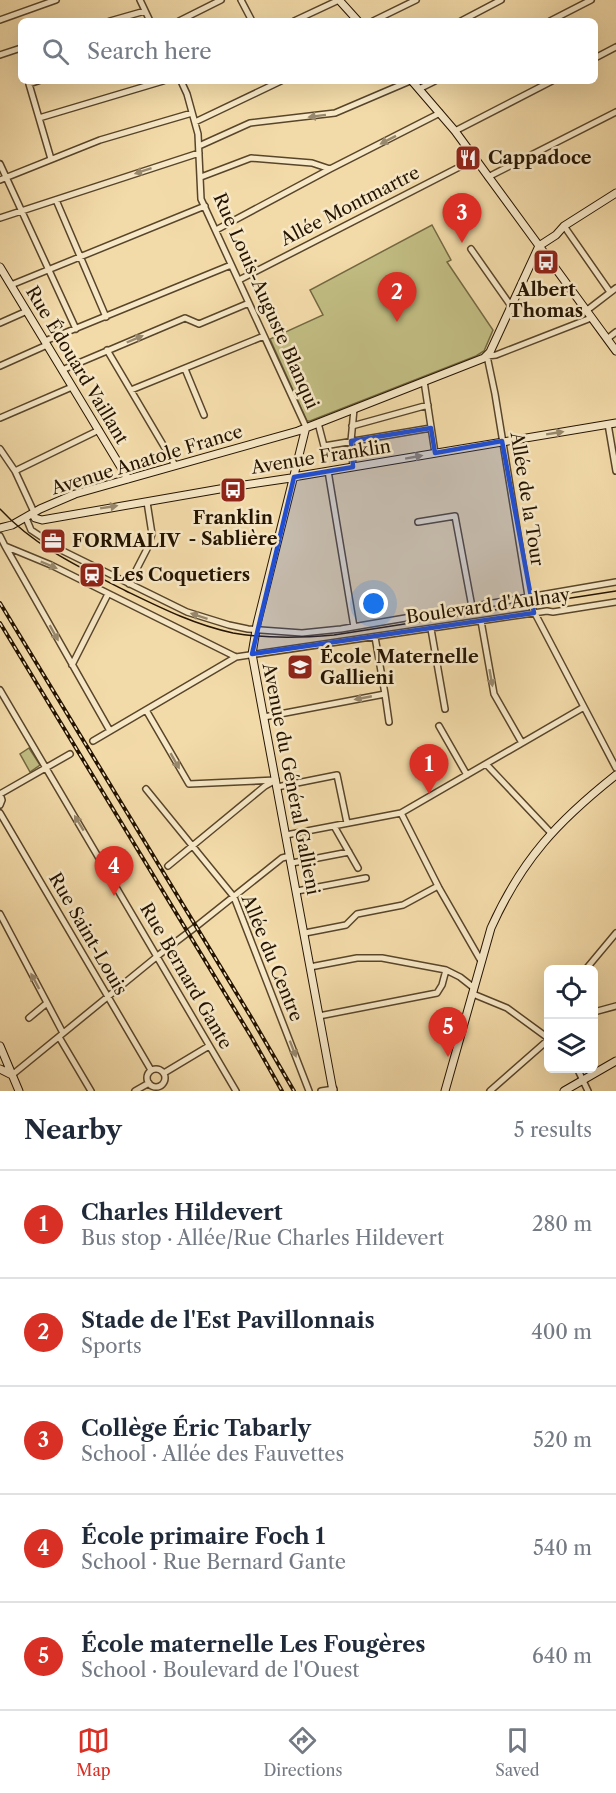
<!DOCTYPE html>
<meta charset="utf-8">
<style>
body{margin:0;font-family:"Libre Caslon Text",serif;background:#f6f6f7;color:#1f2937}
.controls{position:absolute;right:18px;bottom:18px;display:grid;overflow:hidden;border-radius:9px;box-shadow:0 6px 24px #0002}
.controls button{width:54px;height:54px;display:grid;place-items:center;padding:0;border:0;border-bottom:2px solid #e0e1e3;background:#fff;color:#1f2937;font:30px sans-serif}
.you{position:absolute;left:374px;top:604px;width:21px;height:21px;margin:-15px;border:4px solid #fff;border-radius:50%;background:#1a73e8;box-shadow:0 0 0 9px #1a73e833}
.badge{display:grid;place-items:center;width:39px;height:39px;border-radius:50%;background:#d93025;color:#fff;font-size:20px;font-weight:700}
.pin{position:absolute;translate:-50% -50px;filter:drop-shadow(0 2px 3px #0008)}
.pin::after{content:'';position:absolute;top:32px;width:21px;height:18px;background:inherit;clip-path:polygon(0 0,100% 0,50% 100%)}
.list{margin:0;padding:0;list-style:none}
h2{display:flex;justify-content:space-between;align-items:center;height:78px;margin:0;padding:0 24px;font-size:26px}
h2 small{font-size:20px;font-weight:400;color:#747a83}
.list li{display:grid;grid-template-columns:39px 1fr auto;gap:18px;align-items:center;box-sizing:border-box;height:108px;padding:0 24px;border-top:2px solid #e0e1e3}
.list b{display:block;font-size:22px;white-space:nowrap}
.list p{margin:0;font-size:20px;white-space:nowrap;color:#747a83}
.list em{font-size:20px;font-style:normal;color:#747a83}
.icon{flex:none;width:33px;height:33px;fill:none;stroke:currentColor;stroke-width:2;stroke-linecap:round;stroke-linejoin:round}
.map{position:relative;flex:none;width:616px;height:1091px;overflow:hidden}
.search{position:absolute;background:#fff;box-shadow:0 6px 24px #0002;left:18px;right:18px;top:18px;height:66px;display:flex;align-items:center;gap:15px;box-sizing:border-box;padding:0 21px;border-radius:9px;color:#747a83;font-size:22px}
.sheet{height:618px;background:#fff}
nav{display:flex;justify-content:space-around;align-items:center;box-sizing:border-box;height:84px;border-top:2px solid #e0e1e3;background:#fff;font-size:16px;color:#747a83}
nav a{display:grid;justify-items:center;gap:3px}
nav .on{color:#d93025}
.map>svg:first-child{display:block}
.green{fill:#c2be83;stroke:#736842;stroke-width:1.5}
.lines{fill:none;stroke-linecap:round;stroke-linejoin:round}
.street-casing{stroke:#58452a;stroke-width:8}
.secondary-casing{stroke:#241300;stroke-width:9}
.street{stroke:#f7e8c7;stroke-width:5}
.secondary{stroke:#f7e8c7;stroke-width:7}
.tram{stroke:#241300;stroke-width:1.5}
.rail-casing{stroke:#241300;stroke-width:4}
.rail{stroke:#f7e8c7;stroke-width:1.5;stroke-dasharray:4.5;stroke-linecap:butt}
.oneway{fill:#98886d}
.marked{fill:#1d4ed8;fill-opacity:0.2;stroke:#1d4ed8;stroke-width:4.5;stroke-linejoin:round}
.labels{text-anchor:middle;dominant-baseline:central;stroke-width:5;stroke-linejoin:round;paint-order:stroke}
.poi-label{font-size:18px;font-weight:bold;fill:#241300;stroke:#f7e8c7;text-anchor:start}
.street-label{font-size:18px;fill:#241300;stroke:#f7e8c7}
</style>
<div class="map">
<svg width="616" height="1091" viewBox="0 0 616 1091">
<rect width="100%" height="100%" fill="#f3dba9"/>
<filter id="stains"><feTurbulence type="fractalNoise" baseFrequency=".00333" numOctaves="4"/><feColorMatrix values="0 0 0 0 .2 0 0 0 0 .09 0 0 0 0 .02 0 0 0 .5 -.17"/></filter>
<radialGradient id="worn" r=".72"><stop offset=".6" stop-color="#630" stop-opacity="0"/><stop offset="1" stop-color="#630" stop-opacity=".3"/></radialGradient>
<path class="green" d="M432,225L451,260L447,262L493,330L484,351L476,356L310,421H307L270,339L323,315L310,290Z
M29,748L40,765L30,772L20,754Z"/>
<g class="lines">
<g class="street-casing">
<path id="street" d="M140,0L150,21
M241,0L252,21
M0,20L56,0
M110,21L145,11
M179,21L221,0
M294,21L339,0
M373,21L416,0
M461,21L501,0
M550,21L591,0
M0,55L21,48
M595,58L616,47
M38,81L29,84L51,159
M181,81L187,94L198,134L201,199L306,427
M419,89L435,81
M39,118L163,81
M195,122L281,81
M455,131L552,81
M199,146L250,123L335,113L410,81
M0,164L76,329
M201,177L251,158L312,163L330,169
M488,177L616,112
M0,180L100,140L192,113
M56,200L106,317
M0,218L199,153
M564,226L610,292
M216,230L330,169L440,113
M471,249L511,306
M239,280L475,159
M11,285L205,206
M586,311L616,288
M591,318L496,355L487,356L495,394L529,602L616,768
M0,323L27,311
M607,339L616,332
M45,341L231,265
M107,350L175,465
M0,366L47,345
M185,369L204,415
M62,370L185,318L199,324L249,303
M424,381L435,453
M131,390L264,336
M0,418L72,387
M318,423L324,446L431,428
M608,424L616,471
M352,426L428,405
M0,449L15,471L33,510V514
M353,467L351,441L354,409
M15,471L99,430
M328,471L354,627
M26,518L31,530L61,550L187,612L229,625L248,629L302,633L341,629L616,582
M418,522L455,516L472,607
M0,536L5,546L51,565L236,657L520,615L547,611L553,612L616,602
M5,546L110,731
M129,584L147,549L152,534L147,502
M481,621L494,694L522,743
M431,629L445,709
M72,665L108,594
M0,690L236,1091
M385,694L389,722
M146,710L189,784L276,780
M264,717L385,694L375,637
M439,726L467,775
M93,741L236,657
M486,764L551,833
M277,787L337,775L347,823
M146,789L234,897L309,1091
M0,794L70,754
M0,794L2,800L0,805
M0,813L151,1070
M401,813L439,888L481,961
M334,826L358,868
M286,835L401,813L584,707
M292,863L349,852
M168,866L265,786L274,781
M297,891L366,878
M0,914L63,1033
M305,933L346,925L357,914L403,905L438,886
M310,967L357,958H382L446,970L460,977L474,988
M586,969L616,933
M473,994L507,1008L548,1038
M594,1012L616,1006
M319,1016L437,993L442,985L446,970
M29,1018L47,1003
M59,1037L91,1091
M577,1068L588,1091
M147 1078a9 9 0 1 1 18 0a9 9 0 1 1-18 0Z
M164,1073L209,1046
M12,1075L160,954L198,925L282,858L290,856
M135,1091L149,1083
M321,1091L334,1089
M490,1091L548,1040"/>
</g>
<g class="secondary-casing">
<path id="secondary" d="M339,0L358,21
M412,81L455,131L616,351
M0,267L128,479
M306,427L257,624L252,654L333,1091
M33,514L35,518L42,520L237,486L291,478L299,476L616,423
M0,528L12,525L40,509L75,494L298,431L484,358L490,352L539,246L556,235L564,226L616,193
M0,1046L19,1091
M0,1069L12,1075
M445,1091L491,928C522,859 558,821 616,775
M564,1091L616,1061"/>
</g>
<use href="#street" class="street"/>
<use href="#secondary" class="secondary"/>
<path class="tram" d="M0,509C35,547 81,568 126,591C161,608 195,625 233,633C267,639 300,638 334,635L616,591"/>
<g class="rail-casing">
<path id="rail" d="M0,603L251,1017L294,1091
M0,623L252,1038L282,1091"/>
</g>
<use href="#rail" class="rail"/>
</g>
<defs><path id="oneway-solid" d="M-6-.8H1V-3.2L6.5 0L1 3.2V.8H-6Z" transform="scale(1.5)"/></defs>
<g class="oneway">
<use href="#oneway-solid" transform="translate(317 116) rotate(173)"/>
<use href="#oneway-solid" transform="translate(388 140) rotate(153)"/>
<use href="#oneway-solid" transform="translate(143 171) rotate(162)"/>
<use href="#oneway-solid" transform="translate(135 339) rotate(-23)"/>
<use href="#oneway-solid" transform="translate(555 433) rotate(-9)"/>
<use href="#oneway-solid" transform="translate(414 457) rotate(-10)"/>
<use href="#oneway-solid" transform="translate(109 507) rotate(-9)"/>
<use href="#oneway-solid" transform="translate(49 565) rotate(23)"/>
<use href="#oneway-solid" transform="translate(199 616) rotate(-162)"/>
<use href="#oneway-solid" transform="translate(54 633) rotate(61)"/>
<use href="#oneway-solid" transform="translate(491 678) rotate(80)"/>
<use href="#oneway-solid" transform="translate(363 698) rotate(169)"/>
<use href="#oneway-solid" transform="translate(175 761) rotate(60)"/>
<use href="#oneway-solid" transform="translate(79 823) rotate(-121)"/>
<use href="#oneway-solid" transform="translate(35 981) rotate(-118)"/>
<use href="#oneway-solid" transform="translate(293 1049) rotate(69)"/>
</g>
<path class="marked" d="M431,428L435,453L502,441L534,613L252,654L294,477L353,467L351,441Z"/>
<defs>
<g id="restaurant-square" transform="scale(1.35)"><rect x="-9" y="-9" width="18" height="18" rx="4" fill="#8f2418" stroke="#f7e8c7"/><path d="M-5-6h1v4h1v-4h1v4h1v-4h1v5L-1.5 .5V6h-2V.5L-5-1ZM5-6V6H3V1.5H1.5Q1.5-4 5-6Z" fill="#fff"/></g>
<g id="bus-square" transform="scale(1.35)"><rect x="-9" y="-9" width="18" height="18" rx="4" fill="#8f2418" stroke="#f7e8c7"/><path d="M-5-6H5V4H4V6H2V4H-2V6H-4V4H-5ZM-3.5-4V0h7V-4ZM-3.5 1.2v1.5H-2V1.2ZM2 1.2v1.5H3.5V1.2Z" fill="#fff"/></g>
<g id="office-square" transform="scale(1.35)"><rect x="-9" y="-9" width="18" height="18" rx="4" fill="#8f2418" stroke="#f7e8c7"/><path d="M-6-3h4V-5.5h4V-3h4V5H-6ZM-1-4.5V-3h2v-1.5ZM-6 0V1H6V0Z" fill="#fff"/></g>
<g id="station-square" transform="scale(1.35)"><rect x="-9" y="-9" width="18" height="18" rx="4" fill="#8f2418" stroke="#f7e8c7"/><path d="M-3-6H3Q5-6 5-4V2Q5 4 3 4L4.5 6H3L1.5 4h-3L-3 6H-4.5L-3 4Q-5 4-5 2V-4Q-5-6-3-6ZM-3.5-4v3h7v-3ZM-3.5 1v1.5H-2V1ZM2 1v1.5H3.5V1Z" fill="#fff"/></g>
<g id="school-square" transform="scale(1.35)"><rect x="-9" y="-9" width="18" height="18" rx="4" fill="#8f2418" stroke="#f7e8c7"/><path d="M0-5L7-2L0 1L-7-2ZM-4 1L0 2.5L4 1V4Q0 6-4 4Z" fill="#fff"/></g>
</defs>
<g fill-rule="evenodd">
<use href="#restaurant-square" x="468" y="158"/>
<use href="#bus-square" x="546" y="262"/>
<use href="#bus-square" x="233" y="490"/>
<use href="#office-square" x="53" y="541"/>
<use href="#station-square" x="92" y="575"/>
<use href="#school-square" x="300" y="667"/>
</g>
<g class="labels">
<g class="poi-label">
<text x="488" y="158">Cappadoce</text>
<text x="546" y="290" text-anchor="middle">Albert<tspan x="546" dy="21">Thomas</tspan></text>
<text x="233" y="518" text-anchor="middle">Franklin<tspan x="233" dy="21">- Sablière</tspan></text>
<text x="72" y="541">FORMALIV</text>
<text x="112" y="575">Les Coquetiers</text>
<text x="320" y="657">École Maternelle<tspan x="320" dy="21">Gallieni</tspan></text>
</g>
<g class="street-label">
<text transform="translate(350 206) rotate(-27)">Allée Montmartre</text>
<text transform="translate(266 301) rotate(66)">Rue Louis-Auguste Blanqui</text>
<text transform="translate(77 365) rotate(59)">Rue Édouard Vaillant</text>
<text transform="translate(321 457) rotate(-9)">Avenue Franklin</text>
<text transform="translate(147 460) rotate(-17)">Avenue Anatole France</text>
<text transform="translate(527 499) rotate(81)">Allée de la Tour</text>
<text transform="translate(488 606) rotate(-8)">Boulevard d'Aulnay</text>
<text transform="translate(291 779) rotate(79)">Avenue du Général Gallieni</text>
<text transform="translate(88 934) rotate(60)">Rue Saint-Louis</text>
<text transform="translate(272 958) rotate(68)">Allée du Centre</text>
<text transform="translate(186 976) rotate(60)">Rue Bernard Gante</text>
</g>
</g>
<rect width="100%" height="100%" filter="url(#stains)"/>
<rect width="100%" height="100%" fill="url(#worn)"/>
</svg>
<div class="controls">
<button><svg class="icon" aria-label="locate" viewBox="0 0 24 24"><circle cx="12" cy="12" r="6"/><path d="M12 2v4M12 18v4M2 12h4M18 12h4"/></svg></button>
<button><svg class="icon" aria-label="layers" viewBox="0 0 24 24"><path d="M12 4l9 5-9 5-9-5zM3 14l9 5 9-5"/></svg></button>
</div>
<div class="you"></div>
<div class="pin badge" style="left:429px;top:794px">1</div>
<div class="pin badge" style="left:397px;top:322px">2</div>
<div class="pin badge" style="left:462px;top:243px">3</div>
<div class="pin badge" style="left:114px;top:896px">4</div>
<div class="pin badge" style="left:448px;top:1057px">5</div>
<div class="search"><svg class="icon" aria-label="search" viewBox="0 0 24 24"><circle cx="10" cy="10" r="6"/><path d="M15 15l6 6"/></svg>Search here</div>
</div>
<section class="sheet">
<h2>Nearby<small>5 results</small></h2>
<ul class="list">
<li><span class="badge">1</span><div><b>Charles Hildevert</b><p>Bus stop · Allée/Rue Charles Hildevert</p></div><em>280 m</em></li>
<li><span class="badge">2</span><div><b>Stade de l'Est Pavillonnais</b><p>Sports</p></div><em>400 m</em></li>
<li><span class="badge">3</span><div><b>Collège Éric Tabarly</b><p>School · Allée des Fauvettes</p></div><em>520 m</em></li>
<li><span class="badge">4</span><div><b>École primaire Foch 1</b><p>School · Rue Bernard Gante</p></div><em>540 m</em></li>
<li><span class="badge">5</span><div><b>École maternelle Les Fougères</b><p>School · Boulevard de l'Ouest</p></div><em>640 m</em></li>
</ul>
</section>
<nav>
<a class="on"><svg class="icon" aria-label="map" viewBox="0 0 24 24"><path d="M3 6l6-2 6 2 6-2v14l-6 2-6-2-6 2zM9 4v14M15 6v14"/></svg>Map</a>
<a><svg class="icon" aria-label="directions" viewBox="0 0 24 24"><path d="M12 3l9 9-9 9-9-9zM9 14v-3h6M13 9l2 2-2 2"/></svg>Directions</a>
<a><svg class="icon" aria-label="saved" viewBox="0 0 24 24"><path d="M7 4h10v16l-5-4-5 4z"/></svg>Saved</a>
</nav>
